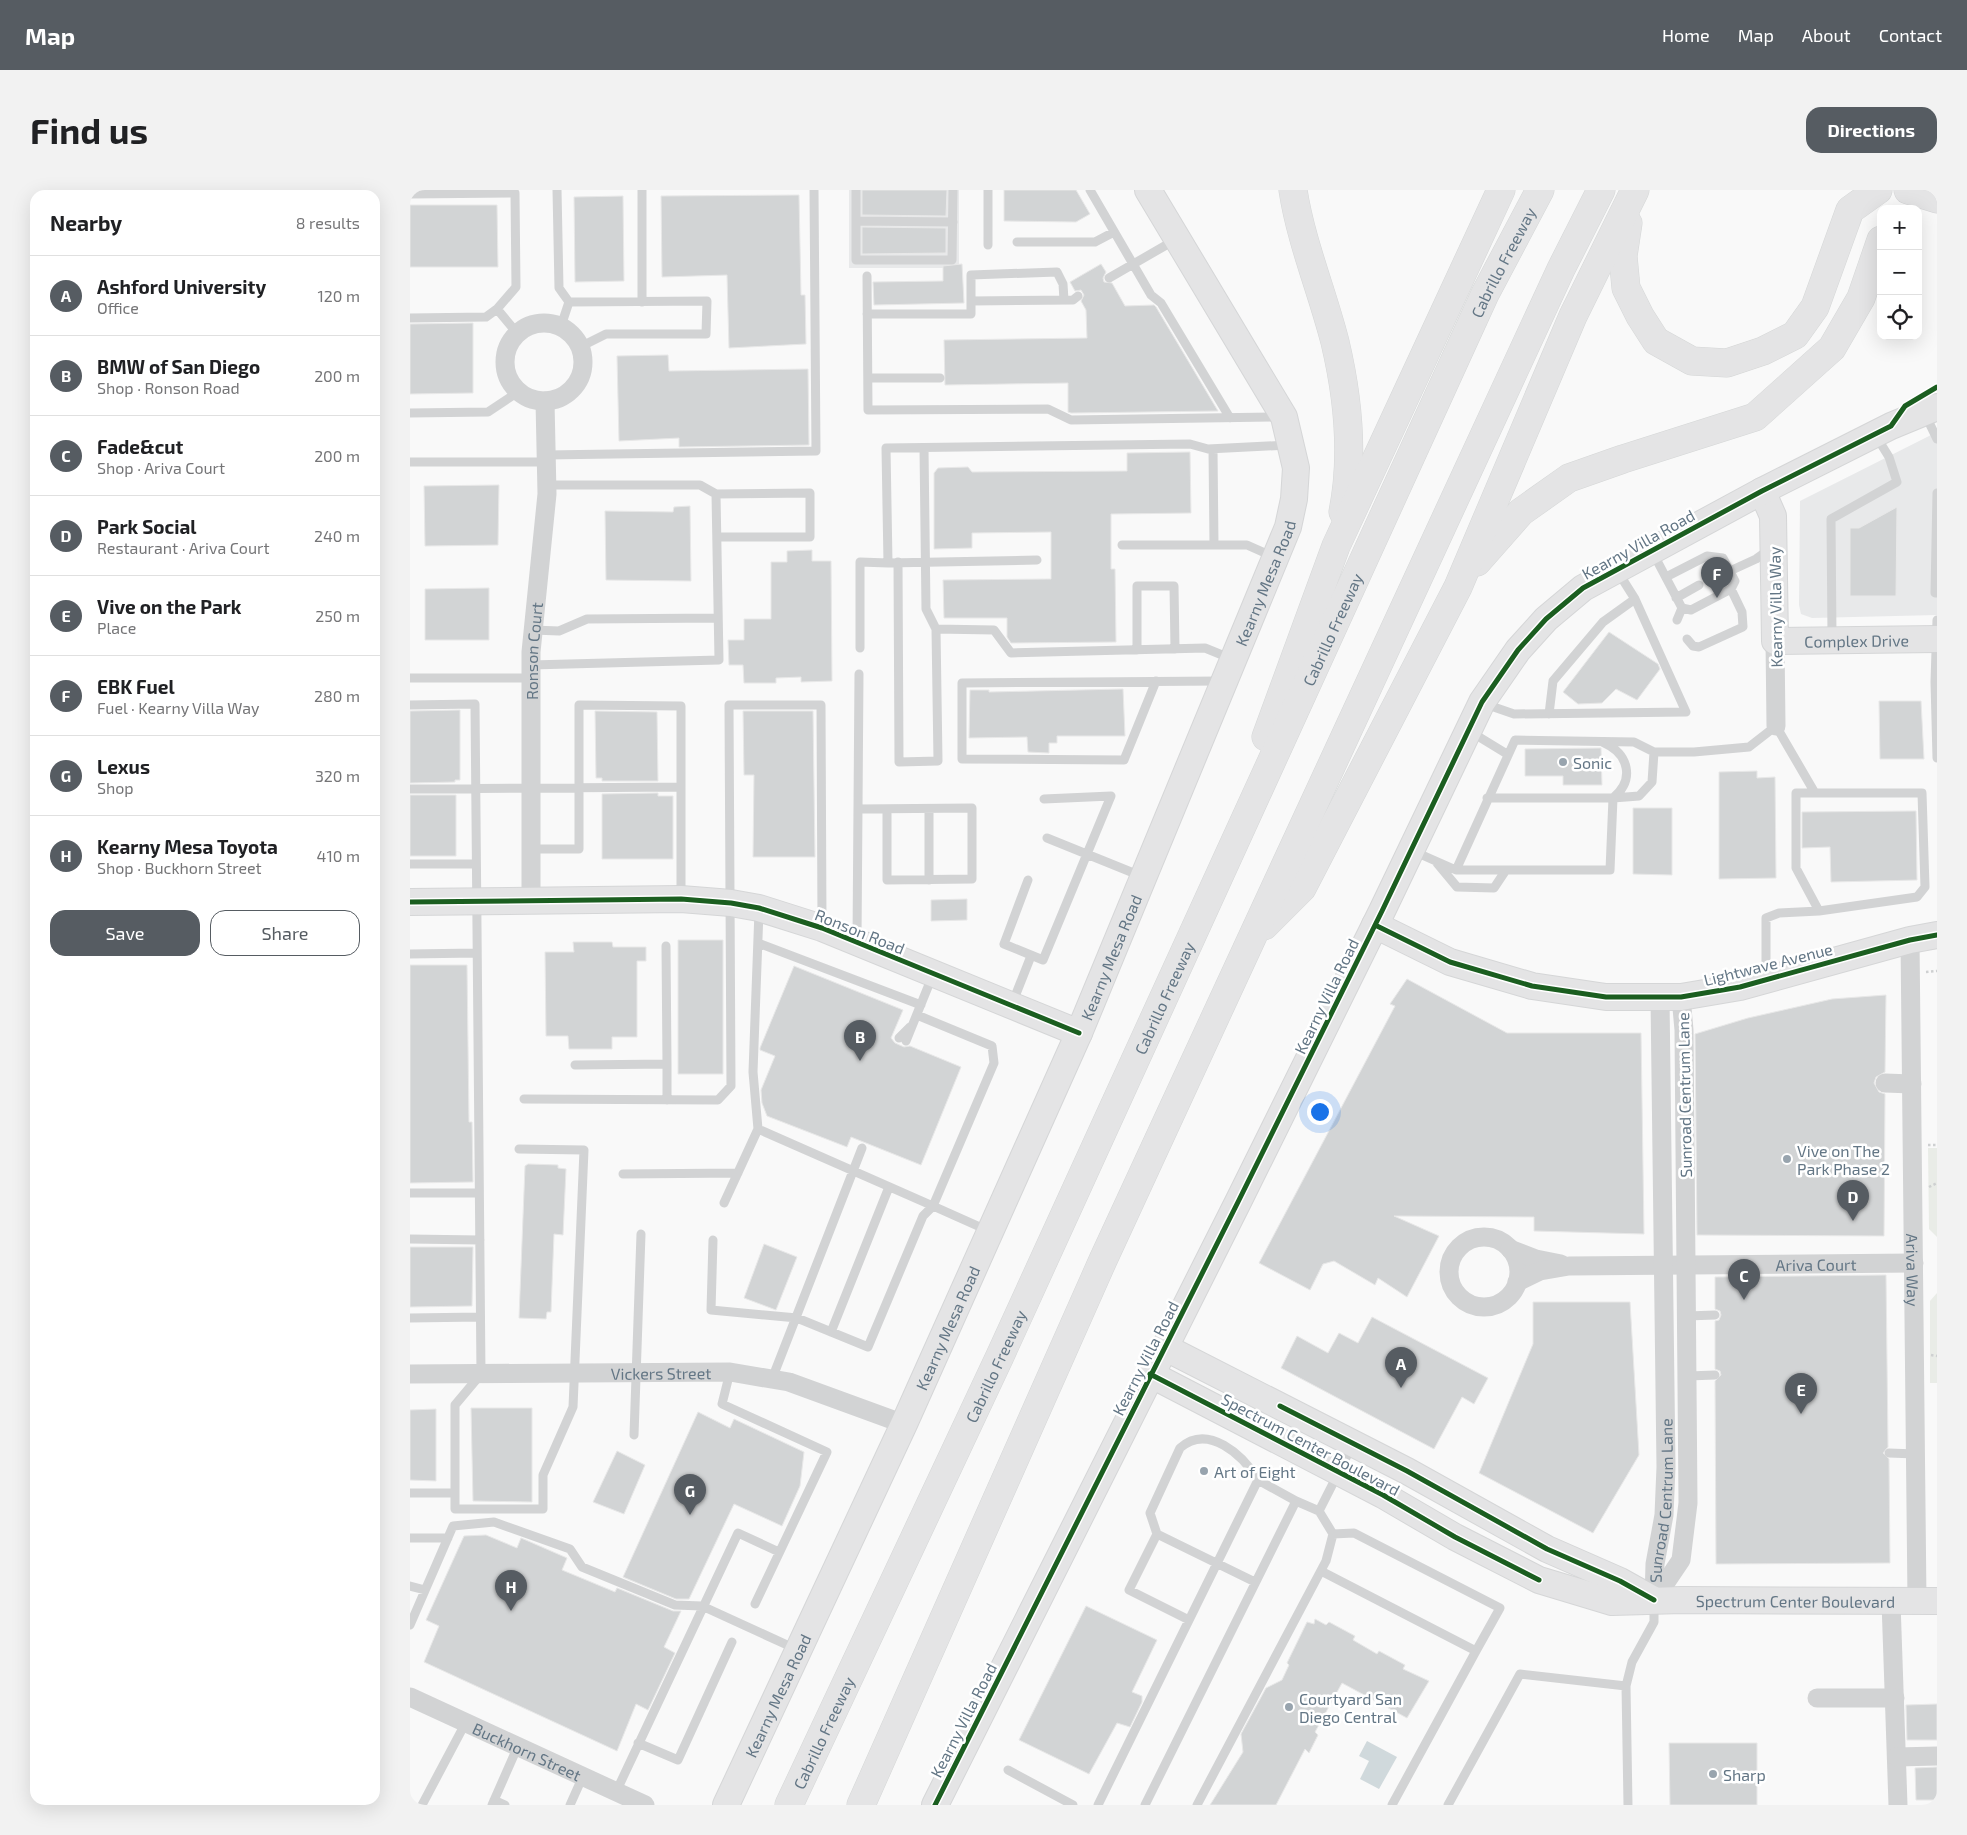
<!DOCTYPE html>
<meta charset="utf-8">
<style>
body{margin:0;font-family:"Exo 2",sans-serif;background:#f2f2f2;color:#202124}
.controls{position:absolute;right:15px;top:15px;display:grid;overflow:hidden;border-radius:10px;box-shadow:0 5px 20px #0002}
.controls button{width:45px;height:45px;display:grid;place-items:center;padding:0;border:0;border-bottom:1px solid #e0e0e0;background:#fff;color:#202124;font:25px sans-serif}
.you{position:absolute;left:909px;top:921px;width:18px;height:18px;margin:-12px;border:4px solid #fff;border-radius:50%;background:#1a73e8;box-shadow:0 0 0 8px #1a73e833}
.badge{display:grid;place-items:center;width:32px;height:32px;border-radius:50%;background:#565c62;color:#fff;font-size:16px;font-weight:700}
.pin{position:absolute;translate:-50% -41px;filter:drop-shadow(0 1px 2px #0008)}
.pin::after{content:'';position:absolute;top:26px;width:18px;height:15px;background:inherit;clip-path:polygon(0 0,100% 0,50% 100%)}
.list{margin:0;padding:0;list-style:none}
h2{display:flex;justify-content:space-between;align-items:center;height:65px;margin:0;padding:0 20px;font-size:21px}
h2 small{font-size:16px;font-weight:400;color:#757577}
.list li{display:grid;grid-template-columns:32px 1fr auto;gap:15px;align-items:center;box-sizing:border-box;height:80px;padding:0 20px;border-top:1px solid #e0e0e0}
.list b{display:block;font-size:19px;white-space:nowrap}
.list p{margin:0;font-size:16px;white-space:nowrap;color:#757577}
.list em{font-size:16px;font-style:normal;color:#757577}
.actions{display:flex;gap:10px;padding:15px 20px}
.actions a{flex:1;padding:11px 0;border:1px solid #565c62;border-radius:15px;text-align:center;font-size:18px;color:#565c62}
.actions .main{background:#565c62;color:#fff}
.icon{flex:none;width:28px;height:28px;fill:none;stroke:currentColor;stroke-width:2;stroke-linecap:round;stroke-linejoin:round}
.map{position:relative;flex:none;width:1527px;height:1615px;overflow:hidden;border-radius:15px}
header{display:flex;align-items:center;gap:30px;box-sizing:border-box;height:70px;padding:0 25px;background:#565c62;color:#fff}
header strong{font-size:24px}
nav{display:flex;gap:28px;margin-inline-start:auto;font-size:18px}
.intro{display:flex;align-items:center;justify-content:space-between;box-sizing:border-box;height:120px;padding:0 30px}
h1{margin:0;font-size:35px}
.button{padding:12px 22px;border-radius:15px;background:#565c62;color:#fff;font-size:18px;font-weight:700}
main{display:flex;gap:30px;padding:0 30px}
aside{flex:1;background:#fff;border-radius:15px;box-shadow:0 5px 20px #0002}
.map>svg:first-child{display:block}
.built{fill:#e8e9ea}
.green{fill:#e9ece7}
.water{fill:#d0d9dc}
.building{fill:#d2d4d5;stroke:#e8e8e8}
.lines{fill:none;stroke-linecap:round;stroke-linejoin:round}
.secondary-casing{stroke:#d5d6d7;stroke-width:28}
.primary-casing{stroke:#d4d5d7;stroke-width:29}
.highway-casing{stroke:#d5d7d7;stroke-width:29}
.path{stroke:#ced0d1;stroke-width:2.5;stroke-dasharray:2.5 2.5;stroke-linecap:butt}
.lane{stroke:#d2d3d4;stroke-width:9}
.street{stroke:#d2d3d4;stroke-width:19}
.secondary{stroke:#e4e4e5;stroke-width:26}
.primary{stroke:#e4e4e5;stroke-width:28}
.highway{stroke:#e4e4e5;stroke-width:28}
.cycleway-casing{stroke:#fff;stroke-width:8}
.cycleway{stroke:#1b5e20;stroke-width:5}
.poi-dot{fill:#98a4ae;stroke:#fff;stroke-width:2}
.labels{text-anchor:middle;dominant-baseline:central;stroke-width:5;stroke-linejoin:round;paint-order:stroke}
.street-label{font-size:16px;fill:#637685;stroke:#fff}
.poi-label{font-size:16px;fill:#637685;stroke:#fff;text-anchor:start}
</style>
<header>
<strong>Map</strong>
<nav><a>Home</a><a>Map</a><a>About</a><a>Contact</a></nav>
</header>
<div class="intro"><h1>Find us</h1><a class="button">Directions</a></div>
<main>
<aside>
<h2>Nearby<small>8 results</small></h2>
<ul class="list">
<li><span class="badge">A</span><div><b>Ashford University</b><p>Office</p></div><em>120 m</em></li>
<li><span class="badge">B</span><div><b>BMW of San Diego</b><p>Shop · Ronson Road</p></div><em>200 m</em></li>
<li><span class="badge">C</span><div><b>Fade&amp;cut</b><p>Shop · Ariva Court</p></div><em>200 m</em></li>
<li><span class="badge">D</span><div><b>Park Social</b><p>Restaurant · Ariva Court</p></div><em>240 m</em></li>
<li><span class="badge">E</span><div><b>Vive on the Park</b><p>Place</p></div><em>250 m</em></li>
<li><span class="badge">F</span><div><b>EBK Fuel</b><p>Fuel · Kearny Villa Way</p></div><em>280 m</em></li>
<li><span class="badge">G</span><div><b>Lexus</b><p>Shop</p></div><em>320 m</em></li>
<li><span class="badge">H</span><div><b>Kearny Mesa Toyota</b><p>Shop · Buckhorn Street</p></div><em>410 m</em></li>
</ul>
<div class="actions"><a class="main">Save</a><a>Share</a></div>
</aside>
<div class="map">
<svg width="1527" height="1615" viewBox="0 0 1527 1615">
<rect width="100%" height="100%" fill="#f9f9f9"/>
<path class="built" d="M439,0H549V78H439Z
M1527,242V425L1402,428L1391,424L1389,415L1390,311Z"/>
<path class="green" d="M1518,958H1527V1047L1519,1039Z
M1527,1103V1193H1520V1111Z"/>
<path class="water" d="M957,1551L987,1567L969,1599L950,1589L959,1571L949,1566Z"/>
<path class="building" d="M452,0H537L536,26L452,25Z
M594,0H666L680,24L666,32L594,31Z
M389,5L391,105H395L396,154L319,158L317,85L252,87L251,6Z
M213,6L214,91L165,92L164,7Z
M0,15H87L88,77H0Z
M452,37L536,38V63L452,64Z
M552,74L554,113L464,115L463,92L533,91V76Z
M691,74L696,82L693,88L694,92L702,93L715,116L744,115L746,117L808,221L661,223L658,222V193L535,195L534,150L677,148L676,120L671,111L674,105L671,100L665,101L660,92Z
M63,133V203L0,204V134Z
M258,165L259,181L398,179L399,255L269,257V248L209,251L207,166Z
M780,262L781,323L701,324V379H705L706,452L601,453L597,447V428H534L533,390L641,389V342L562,343V358L524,359V283L528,278L558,277L562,282L717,281V263Z
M89,295L88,355L15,356L14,296Z
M280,316L281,391L196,390L195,321L263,322L264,317Z
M1487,317L1486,406H1440V338H1449Z
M402,360V371H421L422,491L391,492V487L366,488V493H334L333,475H319L318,450H334V429H361V372H377V361Z
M79,398V450H15V399Z
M1199,442L1248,474L1250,479L1227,510L1206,499L1192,513L1168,514L1153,502Z
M713,499L715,546H647V553H639V563L618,562L617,547L559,548L560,500H579V502Z
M1469,511H1511L1514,569H1470Z
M50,520V590H45V592L0,593V521Z
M185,521L247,522L248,591H192V588H186Z
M333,521H403L405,667H343L344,585H334Z
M1115,559L1191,558L1192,595H1153V586H1115Z
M1347,581V588L1365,587L1366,688L1309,689V582Z
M248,603V606H263V669H192V604Z
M0,605H46V666H0Z
M1223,618H1262V685L1223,684Z
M1506,621L1507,690L1421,692L1420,657L1392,658V622Z
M557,709V730L521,731V710Z
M268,750H313V884H268Z
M163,752H202L203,757H236V771H227V847H202V859H159L158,846H136L135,762H164Z
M0,775H57L59,932H62L63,992L0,993Z
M384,776L493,820L481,848L485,853L494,857L500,856L551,877L511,975L441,947L437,957L357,926L352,913L351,900L365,866L350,860V858Z
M997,789L1097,843H1231L1234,1044L1124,1041V1027L984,1026L1029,1046L997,1107L968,1088L965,1095L924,1071L913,1074L900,1100L849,1073L985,816L980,814Z
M1476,805L1475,882L1466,887L1464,893L1469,902L1475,904L1474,1046L1287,1045L1285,844L1338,828L1422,809Z
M118,974L148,975V978L156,979L153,1045L144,1044L141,1122H137L136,1129L109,1128L115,976Z
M354,1054L387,1067L366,1120L334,1108Z
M0,1057H63L62,1116L0,1117Z
M1476,1085L1478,1257L1473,1263L1479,1269L1480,1373L1306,1374L1305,1191L1311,1185L1310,1181L1305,1179V1131L1309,1130L1311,1125L1310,1121L1305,1119V1087Z
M1123,1112H1220L1229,1265L1183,1343L1069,1283L1123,1154Z
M962,1127L1078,1188L1064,1214L1052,1207L1024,1259L871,1178L887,1146L918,1163L929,1143L948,1153Z
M61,1218H122V1312L63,1311Z
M26,1219V1291L0,1290V1220Z
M288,1222L320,1238L324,1229L394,1262L390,1296L372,1336L324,1314L279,1409H266L213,1387Z
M207,1261L235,1275L214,1324L183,1312Z
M76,1345L107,1358L111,1348L118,1351L157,1368L152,1380L205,1402L207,1398L263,1421H271L254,1457L265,1463L238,1520L226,1514L207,1561L14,1472L29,1436L16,1430L54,1346Z
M676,1416L747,1450L722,1502L732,1506V1512L720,1537L707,1533L679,1584L609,1550Z
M905,1429L916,1435L919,1432L945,1446L943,1450L967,1464L969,1461L995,1475L993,1479L1019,1491L997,1528L932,1493L905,1542L908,1545L899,1563L895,1559L866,1615H800L833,1562L831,1544L856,1498L872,1490L879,1475L877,1473L897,1432L904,1434Z
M1527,1514V1550H1497L1496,1515Z
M1259,1553H1347V1615H1260Z
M1527,1577V1610H1506L1505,1578Z"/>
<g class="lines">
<g class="secondary-casing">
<g id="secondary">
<path id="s7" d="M1352,301L1363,326L1365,451L1527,449"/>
<path d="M0,712L271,709L321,713L349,718L412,738L669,843"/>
<path d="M965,735L1040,772L1122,796L1196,807H1271L1330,797L1500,750L1527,745"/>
<path d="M754,1157L997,1281L1137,1359L1210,1391L1244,1410"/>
<path id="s8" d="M740,1184L973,1305L1045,1347L1129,1390L1202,1412L1272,1410L1527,1411"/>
<path id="s9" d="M316,1615L494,1234L669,843L878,337L884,309L886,278L874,227L738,0"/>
<path d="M525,1615L828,1012L972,721L1072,512L1108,460L1136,429L1173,398L1352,301L1481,236L1527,217"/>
</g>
</g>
<g class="primary-casing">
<path id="primary" d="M1498,0L1527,9"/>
</g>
<g class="highway-casing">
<g id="highway">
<path d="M883,0C891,52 912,101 925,152C938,207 944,266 933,322"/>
<path d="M1218,33L1213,66L1216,98L1230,126L1246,151L1282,171L1317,173L1353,161L1385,145L1405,117L1440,20L1468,0"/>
<path d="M1067,372L1111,322L1159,288L1213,269L1345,227L1422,158L1451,108L1471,50"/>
<path d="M856,547L926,356L1091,0"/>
<path d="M854,736L892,698L1048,397L1163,126L1225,0"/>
<path id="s10" d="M379,1615L590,1166L1075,104L1130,0"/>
<path d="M451,1615L693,1070L1151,79L1191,0"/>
</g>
</g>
<path class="path" d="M1516,782L1527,781
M1518,955H1527
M1519,997L1527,993
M1521,1165L1527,1166"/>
<path class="lane" d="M147,0L149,98L159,112
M446,0V70H542L543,0
M578,0V55
M680,0L741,105L751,113L820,228
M0,4L105,3L106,97L87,119L107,143
M446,31L543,32
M607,52H685L704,42
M457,86L458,220L638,219L661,230L869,227
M699,88L765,50
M561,111L663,110L668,106
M232,112V0
M457,124H561V85L647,82L653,94L654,110
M0,128L76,127L87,119
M151,136L159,112L297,111L296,144H196L170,157
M458,188H530
M0,223L78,222L108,202
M1515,224L1527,249
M803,259L804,355
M136,265L406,261L404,0
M0,272H136
M1527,303L1525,403H1527
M306,304L400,303V347H307
M712,355H837L864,367
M1243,363L1272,418L1281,420L1321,399L1325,391L1313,368L1297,366L1256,387
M627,370L478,373L476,258L780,254L798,259L878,255
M488,372L489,572L528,571L526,439L516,419L514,258
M1309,386L1346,369L1360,359
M1266,408L1289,395
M1267,430L1272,418
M1527,430L1525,492L1527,568
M526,439L584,440L601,463L795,458L822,469
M123,440L149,441L177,429L308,428
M1422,447L1421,329L1487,292L1479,267L1466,246
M1277,449L1283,456L1289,457L1333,437L1332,422L1321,399
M450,458V372L478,373
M727,460V396H764L765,459
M121,475L309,470L306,304L290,295H136
M0,488H121
M746,491L714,570L552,569V493L811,491
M1075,514L1104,524L1276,522L1225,409L1208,382
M0,515L65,514L71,1184L45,1215V1303H0
M1139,524L1143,491L1193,432L1225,409
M1061,542L1097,564
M0,599L271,597
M1077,608H1203C1225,590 1219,564 1194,553
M448,619L562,618V689L477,690V619
M637,648L731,686
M121,659H169V515L271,516V707
M1003,661L1046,680H1200L1203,608L1229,606L1242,592L1244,562
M1027,673L1047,697L1084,698L1096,680
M0,674H65
M1046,680L1105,550L1224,552L1244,562H1284L1339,557L1366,536L1405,603
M519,690V619
M618,690L594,754L633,770L701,606L634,609
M447,750L449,484
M348,753L511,815
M256,756L257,874
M0,764L66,763
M1356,786V728L1369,723L1409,721L1507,707L1515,697L1512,603H1386V678L1409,721
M602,814L621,766
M507,825L582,856L584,873L523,1016L579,1041
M489,848L500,837
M496,851L522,787
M165,875L257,874V910
M114,909L308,910L321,896L319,515H411L412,734
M213,984L328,983
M0,1003H69
M314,1013L348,939
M0,1049L70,1050
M303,1050L301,1120L387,1128L458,1157L513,1026L523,1016L348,939L343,882L349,721
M1277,1126L1305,1125
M0,1128L70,1127
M421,1142L479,997
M320,1182L312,1214L417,1262L345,1414
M1278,1186L1305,1185
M362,1189L452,958
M224,1245L231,1044
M1479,1263L1506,1264
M45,1303V1319H133V1285L163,1217L174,960L109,959
M747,1344L740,1323L770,1258C798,1233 833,1265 848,1290
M923,1344L944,1343L1090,1418L1066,1461
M0,1348H38
M911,1381L1066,1461L982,1615
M0,1396L15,1400
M779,1430L719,1400L747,1344L845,1392
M0,1435L43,1336L84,1332L160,1359L172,1377L265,1415L292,1416L386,1459
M228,1553L268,1570L322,1452
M598,1580L663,1615
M206,1602L328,1343L369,1362
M84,1610L95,1615
M12,1615L56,1532
M82,1615L108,1556
M160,1615L173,1586
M688,1615L848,1290L886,1311
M735,1615L886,1311L909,1321
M787,1615L916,1371L923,1344L909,1321L942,1256
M1038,1615L1110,1484L1216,1496
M1218,1615L1216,1496L1222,1472L1244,1432V1413"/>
<g class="street">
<circle cx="134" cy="172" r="39"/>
<path d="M1365,451L1366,536"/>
<path id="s1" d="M121,711V462L137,304L135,211"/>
<path id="s2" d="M1500,750L1507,1411"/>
<path d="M1475,893L1502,894"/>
<circle cx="1074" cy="1082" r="35"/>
<path d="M1100,1059L1126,1069L1151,1074"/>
<path id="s3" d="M1107,1092L1130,1081L1159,1076L1504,1073"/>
<path id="s4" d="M0,1184L320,1182L379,1192L494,1234"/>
<path d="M1244,1410L1271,1370L1278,1313L1274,840L1271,807"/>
<path id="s5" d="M1244,1410L1245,1374L1254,1325L1256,1277L1250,808"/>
<path d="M1481,1412L1488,1615"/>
<path id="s6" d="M0,1507L235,1615"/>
<path d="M1407,1508H1485"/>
<path d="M1487,1567L1527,1566"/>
</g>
<use href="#secondary" class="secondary"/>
<use href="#primary" class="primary"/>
<use href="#highway" class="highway"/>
<g class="cycleway-casing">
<path id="cycleway" d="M0,712L271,709L321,713L349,718L412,738L669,843
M965,735L1040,772L1122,796L1196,807H1271L1330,797L1500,750L1527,745
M740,1184L973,1305L1045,1347L1129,1390
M870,1216L997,1281L1137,1359L1210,1391L1244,1410
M525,1615L828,1012L972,721L1072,512L1108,460L1136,429L1173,398L1352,301L1481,236L1495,216L1527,197"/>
</g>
<use href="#cycleway" class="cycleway"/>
</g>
<g class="poi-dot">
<circle cx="1153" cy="572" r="5"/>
<circle cx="1377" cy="969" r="5"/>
<circle cx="794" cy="1281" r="5"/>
<circle cx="879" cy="1517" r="5"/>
<circle cx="1303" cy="1584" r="5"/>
</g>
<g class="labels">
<g class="street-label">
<text stroke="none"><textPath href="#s10" startOffset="1700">Cabrillo Freeway</textPath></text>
<text transform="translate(1228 354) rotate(-29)">Kearny Villa Road</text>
<text stroke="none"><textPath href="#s9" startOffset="1336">Kearny Mesa Road</textPath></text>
<text transform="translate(1365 417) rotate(-91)">Kearny Villa Way</text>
<text stroke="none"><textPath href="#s10" startOffset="1295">Cabrillo Freeway</textPath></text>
<text stroke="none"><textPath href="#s7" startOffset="234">Complex Drive</textPath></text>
<text stroke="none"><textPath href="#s1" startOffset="250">Ronson Court</textPath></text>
<text transform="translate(450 741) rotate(22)">Ronson Road</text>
<text stroke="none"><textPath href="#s9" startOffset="931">Kearny Mesa Road</textPath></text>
<text transform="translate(1358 774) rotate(-14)">Lightwave Avenue</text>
<text transform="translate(916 806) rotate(-64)">Kearny Villa Road</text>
<text stroke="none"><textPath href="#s10" startOffset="890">Cabrillo Freeway</textPath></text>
<text transform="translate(1274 905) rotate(-91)">Sunroad Centrum Lane</text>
<text stroke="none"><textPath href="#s3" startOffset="302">Ariva Court</textPath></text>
<text stroke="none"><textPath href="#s2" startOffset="330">Ariva Way</textPath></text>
<text stroke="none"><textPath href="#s9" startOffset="526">Kearny Mesa Road</textPath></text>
<text transform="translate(735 1168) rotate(-63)">Kearny Villa Road</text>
<text stroke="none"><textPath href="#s10" startOffset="485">Cabrillo Freeway</textPath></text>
<text stroke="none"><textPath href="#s4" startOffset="251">Vickers Street</textPath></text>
<text transform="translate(901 1254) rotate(28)">Spectrum Center Boulevard</text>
<text stroke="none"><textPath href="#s5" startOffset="100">Sunroad Centrum Lane</textPath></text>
<text stroke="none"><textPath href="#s8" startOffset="700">Spectrum Center Boulevard</textPath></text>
<text stroke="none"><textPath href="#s9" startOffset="121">Kearny Mesa Road</textPath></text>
<text transform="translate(553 1530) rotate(-63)">Kearny Villa Road</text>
<text stroke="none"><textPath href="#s10" startOffset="80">Cabrillo Freeway</textPath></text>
<text stroke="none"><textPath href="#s6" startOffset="129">Buckhorn Street</textPath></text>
</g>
<g class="poi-label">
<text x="1163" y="572">Sonic</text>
<text x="1387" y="960">Vive on The<tspan x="1387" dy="18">Park Phase 2</tspan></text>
<text x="804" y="1281">Art of Eight</text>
<text x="889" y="1508">Courtyard San<tspan x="889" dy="18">Diego Central</tspan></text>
<text x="1313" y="1584">Sharp</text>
</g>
</g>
</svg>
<div class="controls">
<button>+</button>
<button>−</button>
<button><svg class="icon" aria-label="locate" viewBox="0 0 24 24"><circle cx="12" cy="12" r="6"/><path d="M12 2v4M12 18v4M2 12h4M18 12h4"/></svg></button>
</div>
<div class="you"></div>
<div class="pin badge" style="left:991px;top:1198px">A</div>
<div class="pin badge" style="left:450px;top:871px">B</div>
<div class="pin badge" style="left:1334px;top:1110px">C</div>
<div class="pin badge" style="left:1443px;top:1031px">D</div>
<div class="pin badge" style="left:1391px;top:1224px">E</div>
<div class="pin badge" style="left:1307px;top:408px">F</div>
<div class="pin badge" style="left:280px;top:1325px">G</div>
<div class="pin badge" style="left:101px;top:1421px">H</div>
</div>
</main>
